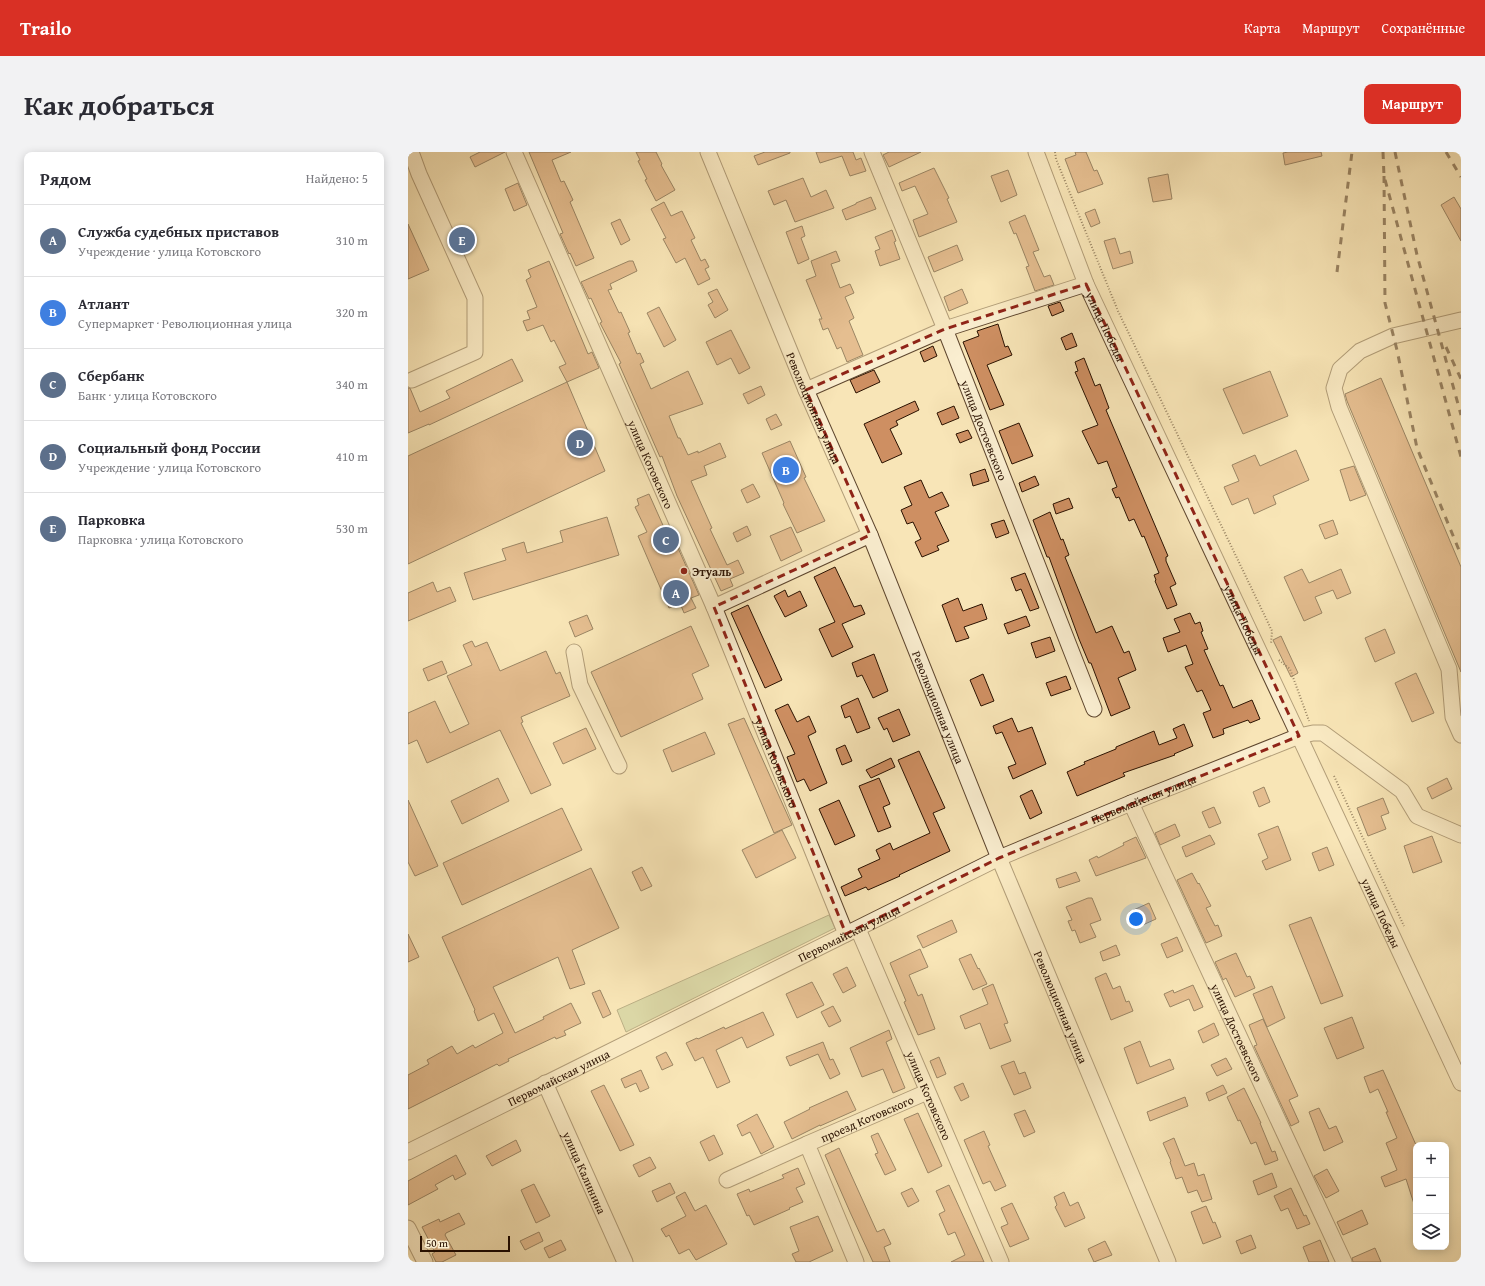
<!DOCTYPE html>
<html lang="ru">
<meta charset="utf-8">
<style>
body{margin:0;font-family:"Gentium Book Plus",serif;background:#f2f2f3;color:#2b2b33}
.controls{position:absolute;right:12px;bottom:12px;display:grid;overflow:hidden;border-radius:8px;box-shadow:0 2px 10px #0003}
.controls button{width:36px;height:36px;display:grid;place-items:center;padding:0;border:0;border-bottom:1px solid #e1e1e2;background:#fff;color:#2b2b33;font:20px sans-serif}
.scale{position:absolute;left:12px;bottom:10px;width:90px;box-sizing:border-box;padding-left:4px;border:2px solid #2a1100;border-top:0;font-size:11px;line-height:14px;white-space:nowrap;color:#2a1100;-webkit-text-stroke:3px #faeed0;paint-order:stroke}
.you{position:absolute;left:728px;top:767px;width:14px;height:14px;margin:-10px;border:3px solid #fff;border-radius:50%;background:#1a73e8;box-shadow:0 0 0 6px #1a73e833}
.badge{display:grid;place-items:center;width:26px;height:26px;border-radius:50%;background:#d93025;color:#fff;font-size:13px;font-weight:700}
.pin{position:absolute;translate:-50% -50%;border:2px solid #fff;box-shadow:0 1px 4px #0006}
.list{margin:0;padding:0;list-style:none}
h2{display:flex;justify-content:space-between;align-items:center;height:52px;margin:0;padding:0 16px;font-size:17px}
h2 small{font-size:13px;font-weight:400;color:#7c7c81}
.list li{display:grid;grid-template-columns:26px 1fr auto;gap:12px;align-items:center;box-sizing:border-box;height:72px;padding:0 16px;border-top:1px solid #e1e1e2}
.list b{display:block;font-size:15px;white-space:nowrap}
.list p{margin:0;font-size:13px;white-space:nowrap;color:#7c7c81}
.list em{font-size:13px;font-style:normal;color:#7c7c81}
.icon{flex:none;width:22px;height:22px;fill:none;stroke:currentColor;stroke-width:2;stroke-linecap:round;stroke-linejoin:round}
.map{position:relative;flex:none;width:1053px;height:1110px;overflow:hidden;border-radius:8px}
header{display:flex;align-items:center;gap:24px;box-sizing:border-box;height:56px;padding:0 20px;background:#d93025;color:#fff}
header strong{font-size:19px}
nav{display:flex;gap:22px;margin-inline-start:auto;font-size:14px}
.intro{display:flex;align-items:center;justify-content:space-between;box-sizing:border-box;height:96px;padding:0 24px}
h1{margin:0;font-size:28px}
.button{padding:10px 18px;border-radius:8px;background:#d93025;color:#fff;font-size:14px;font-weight:700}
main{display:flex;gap:24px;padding:0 24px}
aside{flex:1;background:#fff;border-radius:8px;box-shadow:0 2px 10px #0003}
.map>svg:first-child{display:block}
.green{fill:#b8c692;stroke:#716c49}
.building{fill:#ce8f62;stroke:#2a1100}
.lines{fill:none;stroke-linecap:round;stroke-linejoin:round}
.minor-casing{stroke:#5e462e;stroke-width:17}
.path{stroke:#2a1100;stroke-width:2;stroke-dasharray:1 2;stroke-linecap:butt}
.minor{stroke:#faeed0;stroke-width:15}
.rail{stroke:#2a1100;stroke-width:3;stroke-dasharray:7 7;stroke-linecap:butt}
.marked{fill:none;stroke:#8f2418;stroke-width:3;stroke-dasharray:8 5;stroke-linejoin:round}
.poi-dot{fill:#8f2418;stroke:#faeed0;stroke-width:1.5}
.labels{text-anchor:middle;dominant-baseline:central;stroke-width:4;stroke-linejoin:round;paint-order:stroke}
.street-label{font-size:12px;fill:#2a1100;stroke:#faeed0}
.poi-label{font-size:12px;font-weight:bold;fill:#2a1100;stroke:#faeed0;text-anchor:start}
</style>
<header>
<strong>Trailo</strong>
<nav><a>Карта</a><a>Маршрут</a><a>Сохранённые</a></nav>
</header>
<div class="intro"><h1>Как добраться</h1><a class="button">Маршрут</a></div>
<main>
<aside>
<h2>Рядом<small>Найдено: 5</small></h2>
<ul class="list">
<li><span class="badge" style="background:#5c6f8a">A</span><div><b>Служба судебных приставов</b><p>Учреждение · улица Котовского</p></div><em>310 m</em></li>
<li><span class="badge" style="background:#3f7fe0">B</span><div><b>Атлант</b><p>Супермаркет · Революционная улица</p></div><em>320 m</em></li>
<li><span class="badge" style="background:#5c6f8a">C</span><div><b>Сбербанк</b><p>Банк · улица Котовского</p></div><em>340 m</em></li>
<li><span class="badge" style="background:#5c6f8a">D</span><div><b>Социальный фонд России</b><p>Учреждение · улица Котовского</p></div><em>410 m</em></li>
<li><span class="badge" style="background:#5c6f8a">E</span><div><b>Парковка</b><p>Парковка · улица Котовского</p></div><em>530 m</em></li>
</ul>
</aside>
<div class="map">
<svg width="1053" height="1110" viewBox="0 0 1053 1110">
<rect width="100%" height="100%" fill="#f8e5b7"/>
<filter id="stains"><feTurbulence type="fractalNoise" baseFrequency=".005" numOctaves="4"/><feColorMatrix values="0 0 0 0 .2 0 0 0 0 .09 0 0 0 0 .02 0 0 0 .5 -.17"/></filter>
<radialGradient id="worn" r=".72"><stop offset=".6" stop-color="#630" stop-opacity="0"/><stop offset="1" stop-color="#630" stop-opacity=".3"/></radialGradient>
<path class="green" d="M421,763L427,776L218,880L209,858Z"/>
<path class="building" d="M72,0H97L67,15L62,5Z
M121,0H163L144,8L153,30L156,29L165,48L162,50L186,106L168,114L162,101L161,102L152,82L155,81Z
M228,0H248L254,12L253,13L267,38L248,49L237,28L239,27L230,9L232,8Z
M357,0H382V1L350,13L346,4Z
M408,0H445L448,8L453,6L458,19L442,24L434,4L412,11Z
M481,0H513L481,15L475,3Z
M667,0H678L686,19L689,18L695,32L670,41L657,7L668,3Z
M880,0H913L914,4L877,13L875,1Z
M526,16L541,46L539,47L549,70L511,85L505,68L520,62L507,34L494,39L491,31Z
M600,18L609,43L593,50L583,24Z
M760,22L764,47L745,50L740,26Z
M395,26L403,45L418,38L426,56L387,70L378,48L366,53L360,39Z
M110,31L119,53L106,59L97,37Z
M463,45L468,57L438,68L434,58L448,52V51Z
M1046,45L1053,57V89L1033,53Z
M256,50L263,64L274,59L287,86L283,88L293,109L297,107L301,115L297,117L302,127L290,133L277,106L268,111L255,87L258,86L243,57Z
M687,57L692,71L683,75L677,61Z
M617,63L631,98L625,100L636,125L642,123L646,133L627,139L618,115L621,114L608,81L606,82L601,70Z
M212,67L222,88L213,93L203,71Z
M0,72L21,118L0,127Z
M394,74L397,84L393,86L401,107L390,112L378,80Z
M484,78L488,89L486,90L492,107L472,114L467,99L472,97L467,85Z
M707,86L712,102L722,99L725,111L705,117L696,89Z
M549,93L555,108L526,120L520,105Z
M428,99L432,109L423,112L432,136L442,132L446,141L437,145L446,166L441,169L455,203L439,210L433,195L429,197L420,176L415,178L411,167H414L398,128L408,124L403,109Z
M141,109L180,202L184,200L191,216L159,230L151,215L158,212L146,188L143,190L135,173L119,179L115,169L122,167L119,159L129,155L118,128L123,125L120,118Z
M221,109H225L229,119L202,132L204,137L200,138L211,161L213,160L222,180L220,181L229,202L232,201L236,210L232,212L243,237L280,219L295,252L261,264L270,286H272L280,303L290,299V301L312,291L318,305L296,314L299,323L283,329L304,376L302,377L319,413L330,408L336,421L322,427L325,434L313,439L269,344L254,304L252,305L211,212L213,211L192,171L194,170L183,146L181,147L173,130Z
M309,137L320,158L307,166L300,153L305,150L300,141Z
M554,137L560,151L541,159L536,145Z
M652,150L656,159L644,164L640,154Z
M251,155L268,188L256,195L239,161Z
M590,172L597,195L600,194L604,203L579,213L596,253L582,258L555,190L571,184L569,179Z
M323,178L342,216L331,222L323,206L309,213L298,190Z
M664,181L669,194L658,198L653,186Z
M525,194L529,204L516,210L512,200Z
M676,206L687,234L692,232L701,256L698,258L760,404L758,405V409L768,432L762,435L769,453L759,457L747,429L748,428L746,423L751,421L736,384L734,385L726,367L721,369L711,345L708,346L704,337L709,335L699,309L690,312L674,279L690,273L667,220L670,219L667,210Z
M104,207L115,229L21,273V272L0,281V236H2L12,260L42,246L38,239Z
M466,218L472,230L448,241L442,228Z
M862,219L880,264L835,282L815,237Z
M973,226L1053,415V520L939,249L937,242Z
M159,230L197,319L0,412V304Z
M353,234L357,243L340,252L335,242Z
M507,249L511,258L488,269L490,273L482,277L494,302L474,311L456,272Z
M546,254L551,266L534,273L529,261Z
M368,262L374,273L363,278L358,267Z
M611,271L625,304L604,312L591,279Z
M560,278L564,286L552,291L548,282Z
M382,289L398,325L396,326L417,369L389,381L375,352L376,351L354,301Z
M888,298L901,328L865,344L868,352L846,362L840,346L824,353L816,335L831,329L824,313L847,303L852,314Z
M946,314L958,343L942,349L932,318Z
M577,317L581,329L565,334L562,322Z
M627,324L631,333L614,340L611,331Z
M513,328L521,346L534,340L541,354L527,360L541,389L529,394L531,398L514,405L507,390L513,387L505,370L499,372L493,358L504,353L496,335Z
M345,332L352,345L339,351L333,338Z
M241,342L262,389L266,387L291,443L283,446L288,456L276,461L272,451L261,456L230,384L239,380L227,355L231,353L229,347Z
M661,346L665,356L648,362L645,352Z
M642,360L653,388L655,387L661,403L657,405L688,481L704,474L716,501L721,499L728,518L710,526L722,556L703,564L683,511H681L671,487L641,405H639L625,368Z
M199,365L211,403L65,448L56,421L98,408L94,397L116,390L119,401L155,390L152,379Z
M596,368L601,381L588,386L583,372Z
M925,368L930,382L917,387L911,373Z
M339,374L343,383L329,390L325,381Z
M383,375L394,399L373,409L362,384Z
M427,415L446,455L453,453L457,462L434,472L445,495L424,505L411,477L427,470L406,425Z
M894,417L901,431L933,417L943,441L929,447L925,438L907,445L914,461L896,469L876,425Z
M617,421L631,456L622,459L613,437L608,439L603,426Z
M25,430L29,440L42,435L48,449L0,469V441Z
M377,438L380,445L392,439L399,454L377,465L366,444Z
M550,446L555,459L574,452L579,467L556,475L561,486L548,490L534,453Z
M340,453L374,528L357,536L323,461Z
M782,461L787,472L792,470L795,479L793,480L800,497L796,498L812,534L815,533L825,556L844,548L852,567L842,571L840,568L815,577L816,582L805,586L795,561L803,558L794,538L789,540L777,515L785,512L778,493L760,500L755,486L772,480L766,467Z
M179,463L185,477L167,485L161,470Z
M618,464L622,474L600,482L596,472Z
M283,474L301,514L284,522L295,547L213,585L183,520Z
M977,477L987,501L967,510L957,486Z
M873,484L890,521L883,525L865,488Z
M642,485L647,499L628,506L623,491Z
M64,489L67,495L79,490L92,519L138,499L148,522L152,520L162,544L113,565L115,570L113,571L143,633L123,642L92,578L19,611L9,588L0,592V561L27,549L42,581L61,572L39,524L64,513L55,493Z
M466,502L480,539L465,546L454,523L449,525L444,511Z
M34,509L39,521L20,529L15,517Z
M1008,521L1026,561L1004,570L987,531Z
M575,522L586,549L573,554L562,528Z
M658,524L663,537L643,544L638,531Z
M450,546L462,576L449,581L442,564L437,566L433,554Z
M380,552L389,570L401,564L408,580L400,584L419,631L402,639L396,627L389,630L379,605L387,602L367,558Z
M491,557L502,583L485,590L479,576L476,578L470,566Z
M336,566L384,673L366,681L320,572Z
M604,566L610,580L624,575L638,612L605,627L600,615L608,612L594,580L588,582L585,574Z
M776,572L785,594L766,602L767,603L715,621L717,624L669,644L659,620L677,612L676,610L708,597V595L746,579L751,593L769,586L765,577Z
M178,576L188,597L155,612L145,591Z
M297,580L307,602L264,620L255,598Z
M437,593L444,609L434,613L428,597Z
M511,599L537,656L525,661L542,699L491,723L492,724L460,738L458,735L437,744L433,735L454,725L450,717L472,707L468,698L482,691L485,698L522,681L490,608Z
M483,606L487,615L463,626L458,618Z
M90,626L101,649L54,672L43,649Z
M471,626L482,652L475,655L483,675L470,680L451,634Z
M1039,626L1044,637L1024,647L1019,636Z
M856,635L862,650L851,655L845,640Z
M624,638L634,661L622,667L612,644Z
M975,646L981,661L973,664L978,677L960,684L949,656Z
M0,648L30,714L7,724L0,710Z
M431,648L447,684L427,693L411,657Z
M806,655L813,671L801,676L794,660Z
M154,656L174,698L54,753L35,711Z
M767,672L772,684L752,693L747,681Z
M870,674L883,708L858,718L854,709L860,706L850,682Z
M374,678L388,706L348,726L334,698Z
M802,683L807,692L778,705L774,695Z
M1024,684L1034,710L1005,721L996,694Z
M728,685L738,706L688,724L681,708L689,704L690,706L716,693L715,691Z
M919,695L926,713L911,719L904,701Z
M234,715L244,734L233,739L224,720Z
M183,716L211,776L164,798L177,832L162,837L150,805L85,835L107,881L136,867L135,865L163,851L173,871L156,879L158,883L148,887L147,885L100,907L101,909L91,914L89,912L0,957V923L21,912L19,908L44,894L49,902L65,893L67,896L95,881L86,861L70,869L66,859L67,858L34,785Z
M668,720L672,729L651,736L648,727Z
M784,721L790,732L791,731L803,754L798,756L807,774L810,773L814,784L798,791L769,728Z
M680,746H684L693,768L682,772L688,785L672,791L667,778L664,779L660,769L664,768L658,755Z
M741,751L748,767L728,776L721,760Z
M903,765L935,844L913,852L881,773Z
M544,768L549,780L515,796L509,784Z
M0,782L11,805L0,810Z
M769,785L775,799L759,806L753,792Z
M708,793L712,803L695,809L692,800Z
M512,797L520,815L501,823L510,844L514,842L527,877L510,883L496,850L498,849L482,811Z
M828,801L839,825L842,824L847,836L827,845L818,826L815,828L807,810Z
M563,802L570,817L571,816L579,832L565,838L551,807Z
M439,815L448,834L435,841L425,822Z
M698,821L705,837L712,834L718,850L721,849L725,859L703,868L687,826Z
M404,830L416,853L389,866L378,842Z
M585,832L600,871L596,872L603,889L582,897L572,871L557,877L552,864L580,852L574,837Z
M785,833L795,855L786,859L781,847L762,855L756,842L765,838L766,841Z
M864,834L877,866L859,875L845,842Z
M192,838L203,862L195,866L184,841Z
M425,854L433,869L421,875L413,860Z
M355,860L366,883L339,896L334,885L308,898L322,930L309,936L295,905L287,909L278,891L289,886L290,887L316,875L317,877Z
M944,865L956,896L929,907L916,876Z
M855,867L890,944L881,948L891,970L883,974L846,894L849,893L841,873Z
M806,871L811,883L795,891L790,879Z
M481,878L484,887L478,890L497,936L485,941L475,917L454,925L442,896Z
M732,889L742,915L762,907L766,917L729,932L716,896Z
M415,890L422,908L425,907L432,922L422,927L410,902L382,914L378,905Z
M258,900L265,913L254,918L248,905Z
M531,905L538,922L529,926L522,909Z
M818,906L824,917L809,924L803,913Z
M606,909L611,922L617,920L623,936L606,943L593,914Z
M233,918L241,936L232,940L228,931L217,936L213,927Z
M975,918L1008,993V1051L1006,1052L998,1027L977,1035L973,1025L989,1018L978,991L989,986L978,960H980L970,937L962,941L956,925Z
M555,931L561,945L553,949L546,935Z
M196,933L226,993L212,999L183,939Z
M815,933L819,941L801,949L798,941Z
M836,936L853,971H852L864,1000L867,999L870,1008L857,1013L848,990L843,992L832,968L830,969L819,945Z
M439,939L448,958L412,974V973L384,987L376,970L402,957L401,956Z
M777,945L780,954L742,969L739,960Z
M911,956L921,977L928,974L935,990L916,999L901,960Z
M617,958L627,980L616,985L606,962Z
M510,961L534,1014L520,1021L496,967Z
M349,962L366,995L353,1002L342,980L334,984L329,973Z
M576,979L582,993L580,994L598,1034L587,1039L582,1029L575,1032L556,988Z
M470,981L488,1018L477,1023L467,1002L470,1001L463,984Z
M306,983L315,1002L301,1009L292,990Z
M766,986L777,1014L786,1011L790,1024L796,1022L804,1047L794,1050L789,1038L780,1041L774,1025L768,1027L762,1010L763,1009L755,991Z
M108,988L113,999L84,1014L78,1004Z
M431,996L469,1080L476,1077L483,1092L476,1095L482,1110H465L442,1060L417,1003Z
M48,1003L58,1022L47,1028L45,1023L27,1033L30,1037L0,1053V1029Z
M242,1005L248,1016L231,1025L225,1013Z
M390,1016L397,1032L388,1036L395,1050L381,1056L382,1057L346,1073L341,1063L339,1064L329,1042L341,1037L342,1040L376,1026L374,1023Z
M919,1017L931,1039L918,1046L906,1024Z
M864,1021L869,1035L850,1043L845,1029Z
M262,1031L267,1041L249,1050L244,1039Z
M126,1032L142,1064L128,1071L113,1038Z
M541,1033L572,1101L576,1110H543L557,1103L547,1080L540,1083L531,1062L537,1059L528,1039Z
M504,1036L511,1049L500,1055L493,1041Z
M883,1036L896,1064L898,1063L902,1072L889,1077L880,1056L873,1059L866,1044Z
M277,1040L287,1059L298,1053L319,1092L288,1108L281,1097L271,1102L261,1083L258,1085L253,1077L278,1064L268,1045Z
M656,1040L662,1054L670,1050L677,1066L657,1075L647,1055L649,1053L646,1045Z
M604,1051L621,1087L602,1095L593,1075L600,1072L593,1056Z
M798,1054L805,1071L807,1070L813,1085L795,1092L783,1060Z
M954,1058L960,1072L935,1083L929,1070Z
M51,1061L57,1072L38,1081L37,1083L48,1103L34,1110H28L24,1102L27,1100L14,1075L31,1067L32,1070Z
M410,1064L425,1099L401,1110H388L384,1102L391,1099L382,1075Z
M131,1080L135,1089L117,1098L112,1089Z
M843,1083L848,1096L833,1102L828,1089Z
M153,1088L158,1098L141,1106L136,1096Z
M912,1088L921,1110H901L895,1095Z
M697,1089L704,1103L686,1110L680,1097Z
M967,1096L973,1110H945L944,1106Z"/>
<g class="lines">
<g class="minor-casing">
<g id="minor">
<path d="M3,0L11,22L67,146V200L4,228"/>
<path id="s1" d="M106,0L306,455L438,782"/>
<path id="s2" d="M300,0L398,238L462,383L591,706L760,1110"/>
<path id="s3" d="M464,0L537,177L686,557"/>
<path id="s4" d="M628,0L678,132L891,584L1053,931"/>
<path d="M1053,168L985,184L952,199L932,217L926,236L931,255L1041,517L1045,565L1053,583"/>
<path d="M398,238L537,177L678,132"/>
<path d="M306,455L462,383"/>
<path d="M166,500L172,533L211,614"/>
<path id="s5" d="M723,651L936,1110"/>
<path id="s6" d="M450,777L593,1110"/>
<path id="s7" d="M137,931L217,1110"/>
<path id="s8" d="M0,1000L591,706L723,651L891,584L905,581H915L994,639L1009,664L1053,683"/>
<path d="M319,1028L399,992"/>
<path d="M0,1076L17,1110"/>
<path id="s9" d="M448,1110L399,992L519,940"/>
</g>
</g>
<path class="path" d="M647,0L648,7L710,159L853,456L864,479L863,492
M871,508L882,517L901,569
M926,624L996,774"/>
<use href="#minor" class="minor"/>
<path class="rail" d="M975,0L976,24L1053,305
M987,0L1009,103L1053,263
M1038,0L1053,25
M976,24L977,151L989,198L1009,296L1053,403
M929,120L944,0
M1038,195L1053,227"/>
</g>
<path d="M0 0H1053V1110H0ZM678,132L891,584L591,706L438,782L306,455L462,383L398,238L537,177Z" fill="#f8e5b7" fill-opacity=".55" fill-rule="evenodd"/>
<path class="marked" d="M678,132L891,584L591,706L438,782L306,455L462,383L398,238L537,177Z"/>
<circle class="poi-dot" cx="276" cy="419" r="4"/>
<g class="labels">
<g class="street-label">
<text stroke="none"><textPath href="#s4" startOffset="188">улица Победы</textPath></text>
<text stroke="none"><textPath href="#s2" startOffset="277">Революционная улица</textPath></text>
<text stroke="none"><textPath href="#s3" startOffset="300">улица Достоевского</textPath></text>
<text stroke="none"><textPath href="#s1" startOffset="341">улица Котовского</textPath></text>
<text stroke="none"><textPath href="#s4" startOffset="512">улица Победы</textPath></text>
<text stroke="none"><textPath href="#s2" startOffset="601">Революционная улица</textPath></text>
<text stroke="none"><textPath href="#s1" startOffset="665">улица Котовского</textPath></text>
<text stroke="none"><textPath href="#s8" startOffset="816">Первомайская улица</textPath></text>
<text stroke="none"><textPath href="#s4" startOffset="836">улица Победы</textPath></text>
<text stroke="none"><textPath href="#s8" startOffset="492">Первомайская улица</textPath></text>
<text stroke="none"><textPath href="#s2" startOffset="925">Революционная улица</textPath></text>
<text stroke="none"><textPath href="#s5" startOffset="253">улица Достоевского</textPath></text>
<text stroke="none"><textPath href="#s8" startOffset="168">Первомайская улица</textPath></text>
<text stroke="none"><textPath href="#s6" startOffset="181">улица Котовского</textPath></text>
<text stroke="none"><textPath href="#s9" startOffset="193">проезд Котовского</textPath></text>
<text stroke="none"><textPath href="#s7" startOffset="98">улица Калинина</textPath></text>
</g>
<g class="poi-label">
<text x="284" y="419">Этуаль</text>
</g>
</g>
<rect width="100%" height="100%" filter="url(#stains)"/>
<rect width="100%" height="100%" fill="url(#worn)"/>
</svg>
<div class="controls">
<button>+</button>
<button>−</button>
<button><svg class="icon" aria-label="layers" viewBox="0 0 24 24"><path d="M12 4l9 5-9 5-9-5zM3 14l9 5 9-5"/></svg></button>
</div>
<div class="scale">50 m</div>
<div class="you"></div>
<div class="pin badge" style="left:268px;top:441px;background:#5c6f8a">A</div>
<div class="pin badge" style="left:378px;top:318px;background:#3f7fe0">B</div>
<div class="pin badge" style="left:258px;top:388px;background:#5c6f8a">C</div>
<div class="pin badge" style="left:172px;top:291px;background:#5c6f8a">D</div>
<div class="pin badge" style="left:54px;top:88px;background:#5c6f8a">E</div>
</div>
</main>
